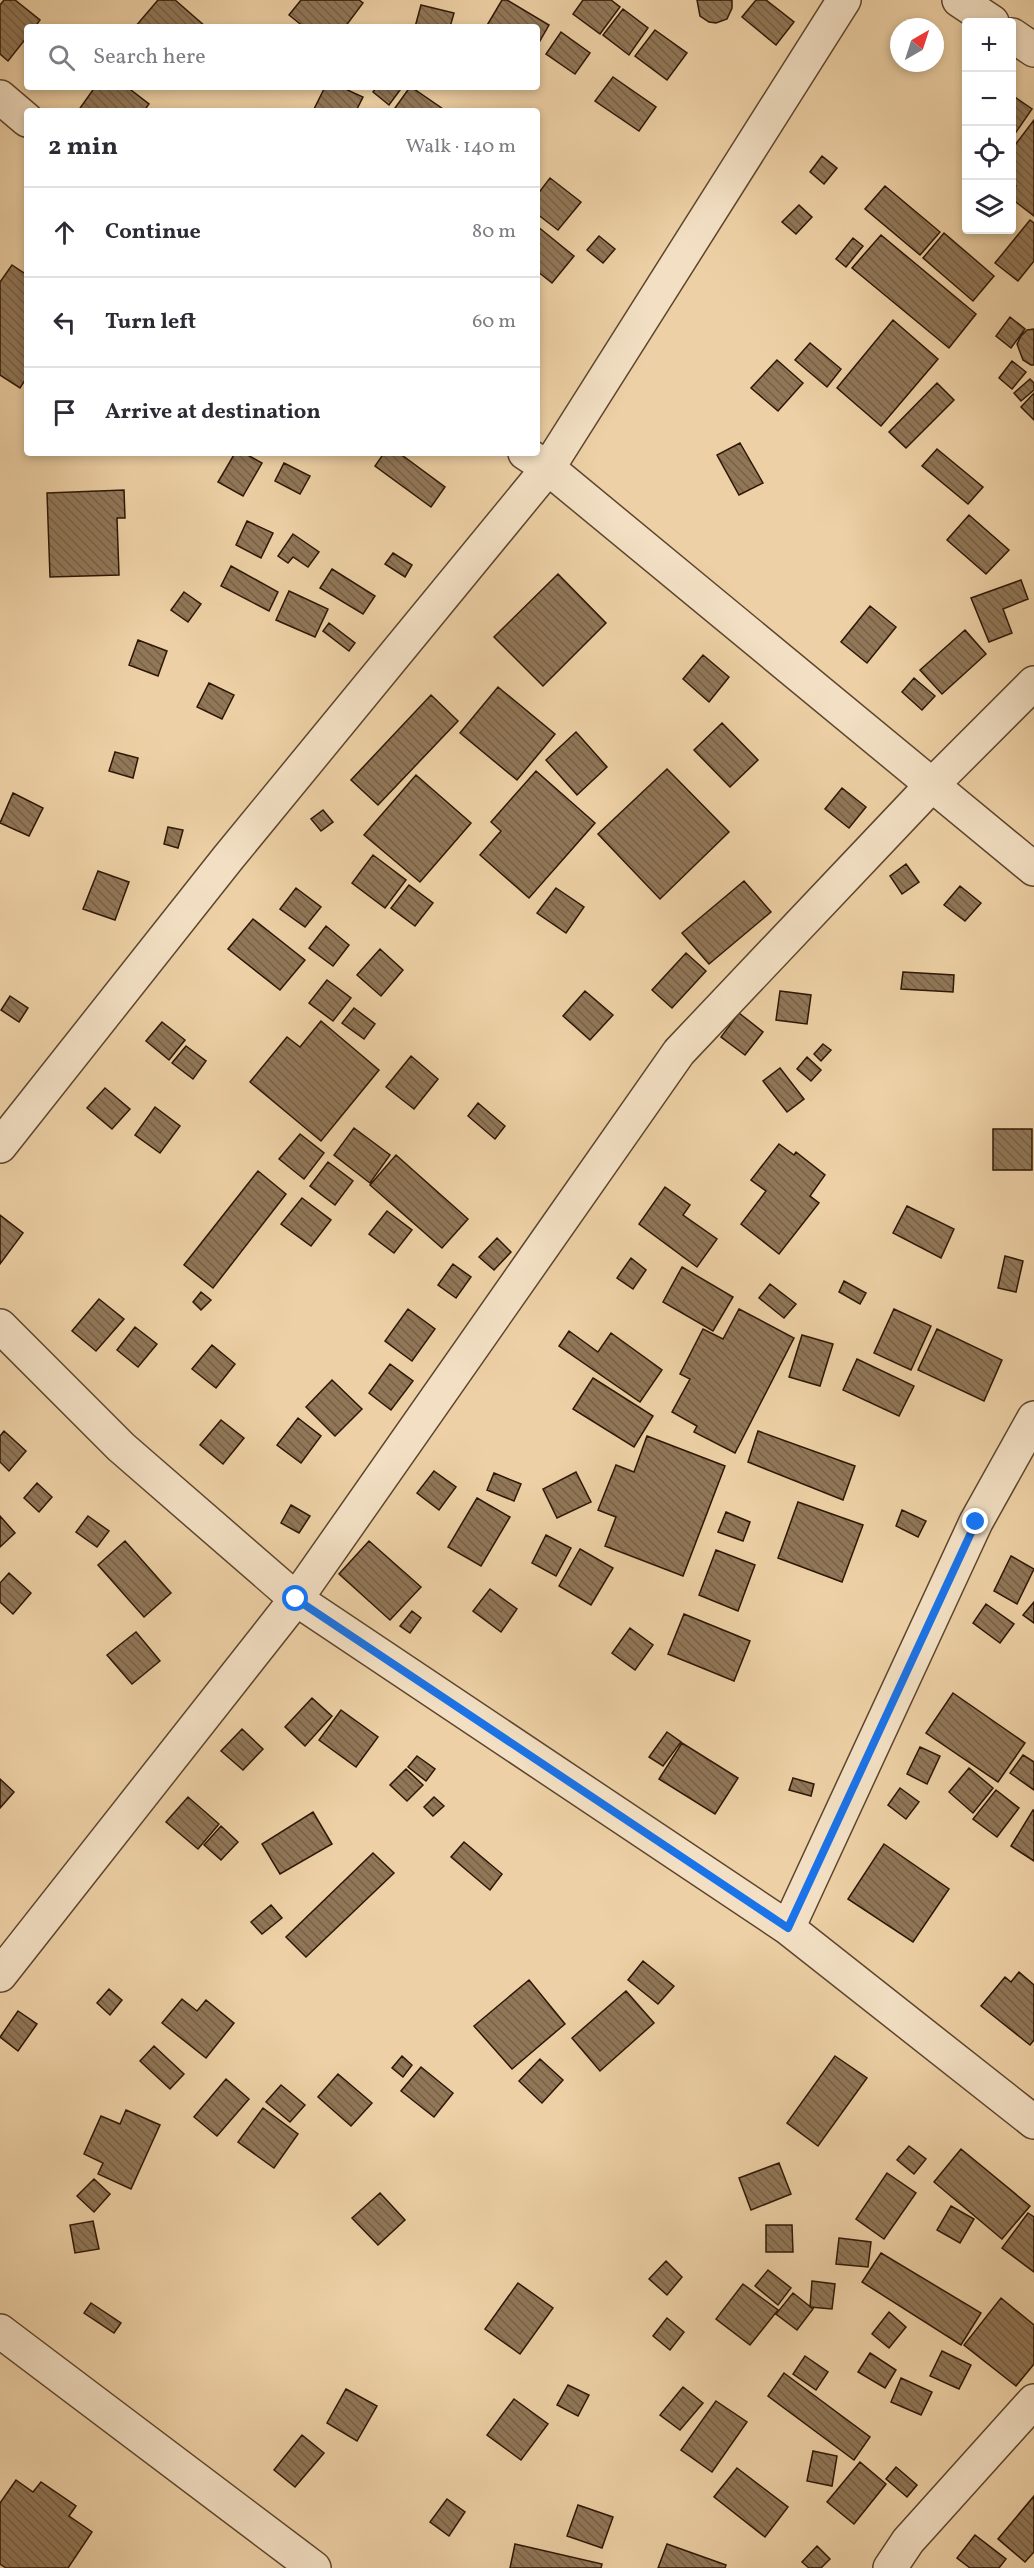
<!DOCTYPE html>
<meta charset="utf-8">
<style>
body{margin:0;font-family:Vollkorn,serif;background:#f7f7f7;color:#2b2b33}
.controls{position:absolute;right:18px;top:18px;display:grid;overflow:hidden;border-radius:6px;box-shadow:0 3px 9px #0003}
.controls button{width:54px;height:54px;display:grid;place-items:center;padding:0;border:0;border-bottom:2px solid #e1e1e2;background:#fff;color:#2b2b33;font:30px sans-serif}
.compass{position:absolute;left:890px;top:18px;width:54px;height:54px;border-radius:50%;background:#fff;box-shadow:0 3px 9px #0003;rotate:39deg}
.stop{position:absolute;width:18px;height:18px;margin:-14px;border:4px solid #1a73e8;border-radius:50%;background:#fff}
.stop.end{background:#1a73e8;border-color:#fff;box-shadow:0 2px 6px #0008}
.list{margin:0;padding:0;list-style:none}
h2{display:flex;justify-content:space-between;align-items:center;height:78px;margin:0;padding:0 24px;font-size:26px}
h2 small{font-size:20px;font-weight:400;color:#7c7c81}
.list li{display:grid;grid-template-columns:39px 1fr auto;gap:18px;align-items:center;box-sizing:border-box;height:90px;padding:0 24px;border-top:2px solid #e1e1e2}
.list b{display:block;font-size:22px;white-space:nowrap}
.list em{font-size:20px;font-style:normal;color:#7c7c81}
.icon{flex:none;width:33px;height:33px;fill:none;stroke:currentColor;stroke-width:2;stroke-linecap:round;stroke-linejoin:round}
.map{position:relative;flex:none;width:1034px;height:2568px;overflow:hidden}
.search{position:absolute;background:#fff;box-shadow:0 3px 9px #0003;left:24px;top:24px;width:516px;height:66px;display:flex;align-items:center;gap:15px;box-sizing:border-box;padding:0 21px;border-radius:6px;color:#7c7c81;font-size:22px}
.panel{position:absolute;background:#fff;box-shadow:0 3px 9px #0003;left:24px;top:108px;width:516px;height:348px;border-radius:6px}
.map>svg:first-child{display:block}
.building{fill:url(#building-back-hatch);stroke:#2d1705;stroke-width:1.5}
.lines{fill:none;stroke-linecap:round;stroke-linejoin:round}
.minor-casing{stroke:#5d452d;stroke-width:36}
.minor{stroke:#f3e0c4;stroke-width:33}
.route{stroke:#1a73e8;stroke-width:8}
</style>
<div class="map">
<svg width="1034" height="2568" viewBox="0 0 1034 2568">
<defs>
<pattern id="building-back-hatch" width="6" height="6" patternUnits="userSpaceOnUse" patternTransform="scale(1.5)"><rect width="6" height="6" fill="#917758"/><path d="M-1 5l2 2M0 0l6 6M5-1l2 2" fill="none" stroke="#776147"/></pattern>
</defs>
<rect width="100%" height="100%" fill="#edd0a5"/>
<filter id="stains"><feTurbulence type="fractalNoise" baseFrequency=".00333" numOctaves="4"/><feColorMatrix values="0 0 0 0 .2 0 0 0 0 .09 0 0 0 0 .02 0 0 0 .5 -.17"/></filter>
<radialGradient id="worn" r=".72"><stop offset=".6" stop-color="#630" stop-opacity="0"/><stop offset="1" stop-color="#630" stop-opacity=".3"/></radialGradient>
<path class="building" d="M4,0H15L40,20L35,27H27V37L8,61L0,54V5Z
M158,0H175L206,27H135Z
M301,0H359L363,3L345,27H304L289,15Z
M502,0H507L549,25L537,46V27H486Z
M583,0H611L620,7L600,34L573,14Z
M697,0H732V8L727,19L716,23L709,22L700,16Z
M756,0H766L794,22L776,45L742,17Z
M421,5L454,13L450,27H415Z
M623,9L648,28L629,55L603,35Z
M655,30L687,53L667,80L635,56Z
M561,32L590,53L575,74L546,54Z
M613,77L656,107L639,131L595,101Z
M95,87H127L149,104L144,111H78Z
M325,87H341L363,97L356,111H313Z
M377,87H397L400,90L389,105L373,92Z
M410,87H411L446,111H400L395,108Z
M1012,95L1032,109L1012,138Z
M1034,120V216L1012,199V191L1016,186L1012,183V149Z
M822,156L837,168L824,184L810,172Z
M550,178L581,202L558,230L537,214V195Z
M885,186L940,232L920,255L865,209Z
M799,205L812,217L796,234L782,222Z
M1030,220L1034,223V261L1018,281L995,263Z
M537,226L574,256L552,283L537,271Z
M944,233L994,276L973,301L923,258Z
M881,235L976,314L949,348L852,268Z
M599,236L615,249L603,263L587,250Z
M853,238L863,246L846,267L836,259Z
M12,265L27,275V377L20,388L0,375V282Z
M1010,317L1025,329L1011,348L996,336Z
M893,320L938,359L881,426L837,388Z
M1034,329V365H1031L1023,360L1017,344L1021,336L1027,330Z
M810,343L841,369L827,387L795,360Z
M777,360L803,383L778,411L751,388Z
M1012,361L1026,372L1012,389L999,378Z
M1030,379L1034,383V390L1021,401L1014,393Z
M937,383L954,400L906,448L889,432Z
M1034,393V420L1021,407Z
M740,443L763,483L739,495L717,455Z
M937,449L983,487L968,504L922,466Z
M235,453H244L262,463L243,496L218,482Z
M384,453H399L445,487L431,507L375,466Z
M284,463L310,476L300,494L275,481Z
M124,490L125,518H117L119,575L50,577L47,493Z
M969,515L1009,550L986,574L947,540Z
M247,521L273,533L261,558L236,545Z
M293,534L319,552L308,567L293,557L288,563L278,556Z
M393,553L412,565L405,577L385,564Z
M231,566L278,592L269,611L221,586Z
M332,569L375,596L363,614L320,588Z
M558,574L606,623L543,686L494,637Z
M1021,580L1028,599L1003,609L1012,633L989,642L971,598Z
M289,591L328,609L315,637L276,620Z
M184,592L201,604L188,622L171,610Z
M870,606L896,627L867,663L841,642Z
M329,623L355,643L349,651L323,631Z
M965,630L986,654L942,694L920,670Z
M138,640L167,651L158,676L129,665Z
M703,655L729,677L709,702L683,679Z
M914,678L935,696L922,710L902,692Z
M209,683L234,695L222,719L197,707Z
M498,687L555,734L517,780L460,733Z
M431,695L458,721L378,805L351,780Z
M722,723L758,760L730,787L694,750Z
M576,732L607,767L577,795L546,760Z
M115,752L138,758L133,778L109,771Z
M667,769L729,832L660,899L598,834Z
M536,771L595,823L529,898L480,855L501,831L491,822Z
M416,775L471,823L420,882L364,835Z
M842,788L866,807L849,828L825,809Z
M13,793L43,808L29,836L0,823Z
M323,810L333,822L321,831L311,819Z
M168,827L183,830L178,848L164,844Z
M373,855L406,880L385,908L352,883Z
M906,864L919,882L902,894L890,876Z
M98,871L129,882L115,920L83,909Z
M744,881L771,912L709,964L682,933Z
M409,885L433,903L415,926L391,908Z
M960,886L981,903L965,921L944,905Z
M296,888L321,907L305,927L280,909Z
M556,888L584,907L566,933L537,913Z
M253,919L305,960L280,990L228,949Z
M326,926L349,945L333,966L309,948Z
M380,949L403,970L381,996L357,975Z
M686,953L706,971L672,1008L652,990Z
M903,972L954,975L953,992L901,989Z
M327,980L351,998L333,1021L309,1003Z
M585,991L613,1015L590,1040L563,1016Z
M780,991L811,995L807,1024L776,1020Z
M10,996L28,1008L19,1022L1,1010Z
M354,1008L375,1024L364,1039L342,1023Z
M739,1013L763,1032L745,1055L721,1037Z
M321,1021L379,1070L321,1141L250,1082L287,1037L300,1047Z
M162,1022L185,1040L169,1060L146,1041Z
M823,1044L831,1050L821,1061L814,1054Z
M186,1046L206,1061L193,1079L172,1063Z
M411,1056L438,1079L414,1109L386,1087Z
M807,1057L821,1070L811,1081L797,1069Z
M780,1068L804,1099L787,1112L763,1081Z
M105,1088L130,1109L112,1129L87,1108Z
M478,1103L505,1126L495,1139L468,1116Z
M155,1107L180,1126L160,1153L135,1135Z
M354,1128L390,1155L370,1183L334,1155Z
M993,1129H1032V1170H993Z
M300,1134L324,1153L304,1179L279,1159Z
M779,1144L794,1155L796,1152L825,1175L810,1196L819,1203L779,1254L741,1224L766,1191L751,1180Z
M396,1155L468,1219L442,1248L370,1185Z
M328,1162L353,1181L335,1205L310,1186Z
M258,1171L286,1194L213,1288L184,1265Z
M665,1187L690,1205L683,1215L717,1239L697,1267L639,1224Z
M302,1198L331,1220L311,1246L281,1224Z
M907,1206L954,1229L941,1258L893,1233Z
M387,1211L412,1230L394,1253L369,1234Z
M0,1215L23,1233L0,1264Z
M497,1238L511,1252L494,1270L479,1257Z
M1005,1256L1023,1261L1016,1292L998,1288Z
M631,1258L646,1270L633,1289L617,1278Z
M453,1264L471,1277L456,1298L438,1285Z
M682,1267L733,1297L713,1331L663,1302Z
M844,1281L866,1293L860,1304L839,1292Z
M770,1284L796,1304L784,1318L759,1298Z
M201,1292L211,1300L201,1310L193,1302Z
M99,1299L124,1319L96,1351L72,1331Z
M408,1309L435,1329L412,1361L385,1341Z
M739,1309L794,1338L735,1453L694,1432L697,1426L672,1412L690,1379L680,1374L703,1329L723,1339Z
M894,1309L931,1326L911,1370L874,1353Z
M135,1327L157,1344L138,1367L117,1350Z
M937,1329L1002,1360L984,1401L918,1370Z
M569,1331L598,1352L611,1333L662,1370L640,1402L559,1346Z
M802,1335L833,1344L820,1386L789,1377Z
M212,1345L235,1364L216,1388L192,1369Z
M857,1359L914,1386L899,1416L843,1390Z
M390,1364L413,1381L391,1410L369,1393Z
M593,1378L653,1416L634,1447L573,1409Z
M332,1380L362,1409L335,1436L306,1407Z
M298,1418L321,1436L301,1463L277,1445Z
M221,1420L244,1438L223,1464L200,1445Z
M4,1431L26,1451L9,1471L0,1462V1436Z
M758,1431L855,1466L843,1500L748,1462Z
M647,1436L725,1466L683,1576L605,1546L616,1517L598,1510L616,1465L634,1472Z
M434,1471L456,1487L439,1510L417,1493Z
M576,1472L591,1502L557,1518L543,1489Z
M494,1473L521,1484L514,1501L487,1490Z
M37,1483L52,1497L39,1512L24,1498Z
M477,1498L510,1517L481,1566L448,1547Z
M798,1502L863,1525L842,1582L778,1558Z
M291,1505L310,1516L299,1533L281,1523Z
M902,1510L926,1521L918,1537L896,1526Z
M726,1512L750,1522L743,1541L718,1532Z
M0,1516L15,1533L0,1547Z
M88,1516L109,1531L97,1547L76,1532Z
M546,1535L571,1548L556,1576L532,1563Z
M125,1541L171,1593L144,1617L98,1565Z
M369,1541L421,1587L390,1620L339,1574Z
M580,1549L613,1568L591,1605L559,1586Z
M716,1550L755,1565L738,1611L699,1595Z
M1011,1556L1034,1569L1017,1604L994,1591Z
M9,1573L31,1593L13,1614L0,1602V1583Z
M490,1589L517,1609L501,1632L473,1611Z
M1034,1602V1623L1023,1615Z
M986,1604L1014,1624L1000,1643L973,1623Z
M412,1611L421,1618L410,1633L400,1626Z
M684,1614L750,1641L734,1681L668,1654Z
M630,1628L653,1645L635,1670L612,1653Z
M136,1632L160,1661L132,1684L107,1655Z
M953,1693L1025,1743L998,1782L926,1733Z
M312,1698L332,1716L305,1746L285,1727Z
M341,1710L378,1737L356,1767L319,1740Z
M242,1729L263,1749L243,1770L221,1751Z
M667,1732L681,1742L663,1766L649,1757Z
M682,1743L738,1778L715,1814L659,1779Z
M920,1747L940,1756L927,1784L907,1774Z
M1023,1755L1034,1762V1790L1010,1773Z
M417,1756L435,1769L426,1781L408,1767Z
M969,1768L993,1788L973,1813L949,1792Z
M406,1769L423,1785L407,1801L390,1785Z
M793,1778L814,1784L811,1796L789,1790Z
M0,1779L14,1792L0,1808Z
M900,1788L919,1802L906,1819L888,1805Z
M996,1790L1019,1808L997,1837L973,1819Z
M188,1797L219,1824L198,1849L166,1822Z
M434,1797L444,1806L433,1816L424,1807Z
M1033,1810H1034V1861L1011,1846Z
M313,1812L332,1844L280,1874L262,1844Z
M221,1826L238,1842L221,1860L204,1845Z
M464,1842L502,1874L490,1890L451,1857Z
M884,1844L949,1889L913,1942L848,1899Z
M373,1853L394,1873L306,1957L286,1937Z
M271,1905L282,1918L262,1934L251,1922Z
M643,1961L674,1986L658,2004L628,1980Z
M1019,1972L1034,1985V2040L1030,2045L981,2006L1005,1977L1011,1982Z
M529,1980L565,2024L512,2069L474,2026Z
M109,1989L122,2000L110,2015L97,2003Z
M626,1991L654,2023L600,2071L572,2038Z
M182,1999L197,2011L206,2000L234,2023L206,2058L162,2023Z
M18,2011L37,2024L18,2051L0,2037Z
M154,2046L184,2074L170,2089L140,2061Z
M402,2056L412,2065L403,2077L392,2068Z
M835,2056L867,2078L818,2146L787,2123Z
M540,2059L563,2080L542,2103L519,2081Z
M421,2067L453,2093L434,2117L401,2091Z
M338,2074L372,2103L351,2126L318,2097Z
M226,2079L249,2099L217,2136L194,2117Z
M281,2085L305,2105L290,2122L266,2102Z
M263,2108L298,2134L274,2168L238,2142Z
M126,2110L160,2125L131,2189L98,2174L103,2163L84,2154L101,2116L120,2124Z
M909,2146L926,2159L914,2174L897,2160Z
M961,2149L1030,2206L1002,2239L934,2182Z
M779,2163L791,2194L751,2210L739,2178Z
M887,2173L916,2193L884,2239L856,2219Z
M94,2179L110,2194L94,2212L77,2196Z
M380,2193L405,2220L378,2245L352,2218Z
M951,2206L974,2219L960,2243L937,2230Z
M1028,2213L1034,2217V2272L1002,2248Z
M93,2221L99,2249L75,2253L70,2225Z
M766,2225H792L793,2252H766Z
M839,2238L871,2242L868,2267L836,2264Z
M881,2253L981,2313L961,2345L862,2282Z
M666,2261L682,2277L667,2295L649,2279Z
M768,2270L791,2288L778,2305L755,2286Z
M812,2281L835,2284L832,2309L810,2307Z
M518,2283L553,2308L520,2354L485,2329Z
M743,2284L778,2310L750,2345L716,2319Z
M793,2293L813,2309L797,2330L776,2314Z
M1001,2298L1034,2325V2364L1016,2386L964,2345Z
M91,2303L121,2323L114,2333L84,2313Z
M889,2312L906,2327L889,2348L872,2334Z
M667,2318L684,2332L670,2350L653,2336Z
M942,2351L971,2365L959,2389L930,2376Z
M870,2353L896,2370L885,2388L858,2372Z
M805,2356L828,2372L816,2390L793,2374Z
M784,2373L870,2437L854,2460L768,2396Z
M901,2378L932,2392L921,2415L891,2402Z
M568,2385L589,2395L578,2416L557,2405Z
M683,2387L703,2403L680,2430L660,2415Z
M346,2389L377,2406L357,2441L327,2423Z
M514,2399L548,2424L521,2460L487,2435Z
M716,2401L747,2422L712,2472L681,2450Z
M302,2435L324,2453L295,2487L274,2470Z
M813,2451L837,2456L832,2486L807,2481Z
M860,2462L886,2484L854,2524L827,2502Z
M896,2467L917,2485L907,2497L886,2479Z
M737,2468L788,2507L765,2537L714,2497Z
M16,2480L33,2492L41,2482L76,2506L69,2516L92,2532L68,2568H6L0,2564V2503Z
M1034,2496V2552L1025,2562L998,2539Z
M447,2499L465,2512L449,2536L430,2522Z
M578,2505L613,2517L602,2548L567,2536Z
M975,2535L1006,2559L999,2568H970L957,2558Z
M515,2544L602,2564L601,2568H510Z
M667,2544L726,2565L725,2568H658Z
M817,2546L830,2559L821,2568H809L802,2562Z"/>
<g class="lines">
<g class="minor-casing">
<path id="minor" d="M959,0L992,22
M1012,35L1034,50
M0,97L27,120
M525,453L548,468L1034,869
M0,1146L228,858L548,468L844,0
M0,1326L121,1447L296,1599L788,1928L1034,2122
M788,1928L976,1522L1034,1418
M0,1975L296,1599L679,1052L931,786L1034,683
M0,2331L314,2568
M890,2568L908,2541L1034,2401"/>
</g>
<use href="#minor" class="minor"/>
</g>
<g class="lines">
<path class="route" d="M296,1599L788,1928L976,1522"/>
</g>
<rect width="100%" height="100%" filter="url(#stains)"/>
<rect width="100%" height="100%" fill="url(#worn)"/>
</svg>
<div class="controls">
<button>+</button>
<button>−</button>
<button><svg class="icon" aria-label="locate" viewBox="0 0 24 24"><circle cx="12" cy="12" r="6"/><path d="M12 2v4M12 18v4M2 12h4M18 12h4"/></svg></button>
<button><svg class="icon" aria-label="layers" viewBox="0 0 24 24"><path d="M12 4l9 5-9 5-9-5zM3 14l9 5 9-5"/></svg></button>
</div>
<svg class="compass" viewBox="-18 -18 36 36"><path d="M0-13l5 13h-10z" fill="#e53935"/><path d="M0 13l5-13h-10z" fill="#7c7c81"/></svg>
<div class="stop" style="left:296px;top:1599px"></div>
<div class="stop end" style="left:976px;top:1522px"></div>
<div class="search"><svg class="icon" aria-label="search" viewBox="0 0 24 24"><circle cx="10" cy="10" r="6"/><path d="M15 15l6 6"/></svg>Search here</div>
<section class="panel">
<h2>2 min<small>Walk · 140 m</small></h2>
<ul class="list">
<li><svg class="icon" aria-label="ahead" viewBox="0 0 24 24"><path d="M12 20V5M6 11l6-6 6 6"/></svg><div><b>Continue</b></div><em>80 m</em></li>
<li><svg class="icon" aria-label="left" viewBox="0 0 24 24"><path d="M17 20v-9H6M10 6l-5 5 5 5"/></svg><div><b>Turn left</b></div><em>60 m</em></li>
<li><svg class="icon" aria-label="arrive" viewBox="0 0 24 24"><path d="M6 21V4h12l-3 4 3 4H6"/></svg><div><b>Arrive at destination</b></div></li>
</ul>
</section>
</div>
